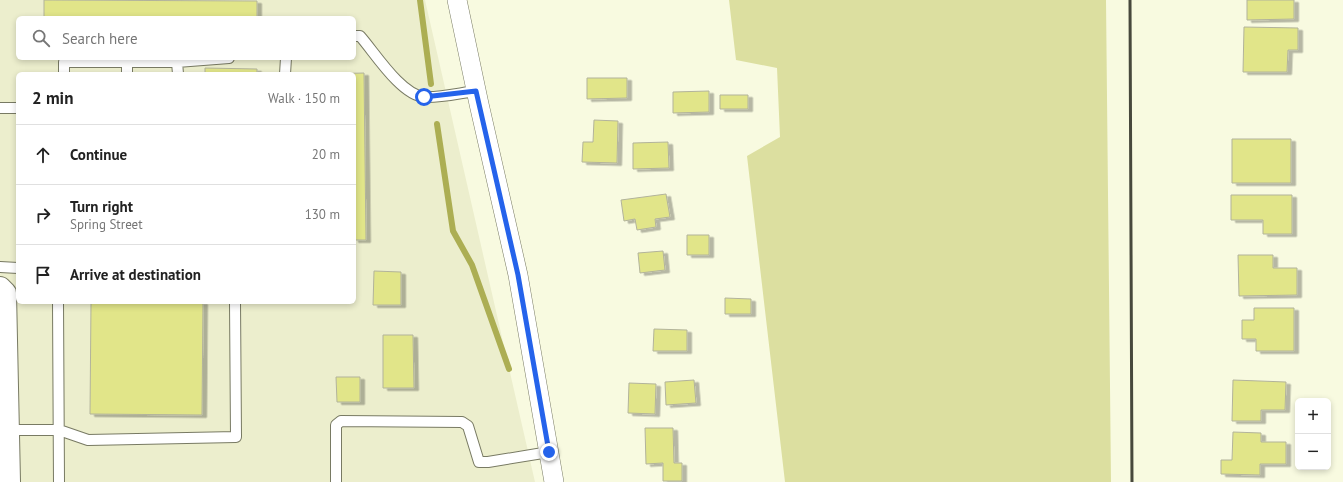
<!DOCTYPE html>
<meta charset="utf-8">
<style>
body{margin:0;font-family:"PT Sans",sans-serif;background:#f2f2f2;color:#222}
.controls{position:absolute;right:12px;bottom:12px;display:grid;overflow:hidden;border-radius:6px;box-shadow:0 2px 6px #0003}
.controls button{width:36px;height:36px;display:grid;place-items:center;padding:0;border:0;border-bottom:1px solid #e0e0e0;background:#fff;color:#222;font:20px sans-serif}
.stop{position:absolute;width:12px;height:12px;margin:-9px;border:3px solid #2563eb;border-radius:50%;background:#fff}
.stop.end{background:#2563eb;border-color:#fff;box-shadow:0 1px 4px #0008}
.list{margin:0;padding:0;list-style:none}
h2{display:flex;justify-content:space-between;align-items:center;height:52px;margin:0;padding:0 16px;font-size:17px}
h2 small{font-size:13px;font-weight:400;color:#767676}
.list li{display:grid;grid-template-columns:26px 1fr auto;gap:12px;align-items:center;box-sizing:border-box;height:60px;padding:0 16px;border-top:1px solid #e0e0e0}
.list b{display:block;font-size:15px;white-space:nowrap}
.list p{margin:0;font-size:13px;white-space:nowrap;color:#767676}
.list em{font-size:13px;font-style:normal;color:#767676}
.icon{flex:none;width:22px;height:22px;fill:none;stroke:currentColor;stroke-width:2;stroke-linecap:round;stroke-linejoin:round}
.map{position:relative;flex:none;width:1343px;height:482px;overflow:hidden}
.search{position:absolute;background:#fff;box-shadow:0 2px 6px #0003;left:16px;top:16px;width:340px;height:44px;display:flex;align-items:center;gap:10px;box-sizing:border-box;padding:0 14px;border-radius:6px;color:#767676;font-size:15px}
.panel{position:absolute;background:#fff;box-shadow:0 2px 6px #0003;left:16px;top:72px;width:340px;height:232px;border-radius:6px}
.map>svg:first-child{display:block}
.built{fill:#eceecd;fill-rule:evenodd}
.green{fill:#dcdfa0}
.lines{fill:none;stroke-linecap:round;stroke-linejoin:round}
.stream{stroke:#acae53;stroke-width:6}
.building{fill:#e1e589;stroke:#b2b39b;filter:url(#shadow)}
.service-casing{stroke:#787a63;stroke-width:12}
.minor-casing{stroke:#787a63;stroke-width:20}
.trunk-casing{stroke:#787a63;stroke-width:24}
.service{stroke:#fff;stroke-width:10}
.minor{stroke:#fff;stroke-width:19}
.trunk{stroke:#fff;stroke-width:22}
.rail{stroke:#47483c;stroke-width:3}
.route{stroke:#2563eb;stroke-width:5}
</style>
<div class="map">
<svg width="1343" height="482" viewBox="0 0 1343 482">
<defs>
<filter id="shadow"><feDropShadow dx="4.5" dy="2.5" stdDeviation="0" flood-color="#0004"/></filter>
</defs>
<rect width="100%" height="100%" fill="#f8fae0"/>
<path class="built" d="M0,0H425L535,482H0ZM18,18H354V58H18ZM18,74H354V302H18Z"/>
<path class="green" d="M729,0H1106L1111,482H785L747,156L780,137L777,68L736,60Z"/>
<g class="lines">
<path class="stream" d="M420,0L431,84
M437,124L453,231L472,265L509,369"/>
</g>
<path class="building" d="M44,0L257,1V18H44Z
M1247,0H1294V19L1247,20Z
M1244,27L1298,28V50H1288L1287,72H1243Z
M205,68L257,69V74H205Z
M364,73L366,240H354V74H323Z
M587,78H627V98L587,99Z
M709,91V112L673,113V92Z
M720,95H748V109H720Z
M594,120L618,121L617,163L582,162L583,142H593Z
M1232,139H1291V183H1232Z
M668,142L669,168L633,169V143Z
M666,194L670,217L655,219L656,227L637,230L635,219L624,221L621,200Z
M1231,195H1292V234H1263V220H1231Z
M687,235H709V255H687Z
M663,251L665,270L640,273L638,253Z
M1238,255H1273V268H1297V295L1239,296Z
M374,271L401,272V305H373Z
M725,298L751,299V314H725Z
M91,302H203L202,415L90,414Z
M1254,308H1294V351H1256V339H1242V320H1254Z
M654,329L687,330V351H653Z
M383,335H413L414,388H383Z
M336,377H360V402H337Z
M694,380L696,403L666,405L665,382Z
M1233,380L1286,382L1285,410H1261V421H1232Z
M629,383L656,384L655,414L628,413Z
M645,428H673L674,463H682V481H663V463L646,464Z
M1233,432L1261,433V442H1286V464H1260V475L1221,474V460H1232Z"/>
<g class="lines">
<g class="service-casing">
<path id="service" d="M354,36H360C375,53 401,95 424,97C440,98 460,93 476,91
M177,62L178,74
M64,74V62H177L229,58
M127,74V63
M285,74L286,58
M0,108H18
M0,267L18,268
M58,302L59,482
M8,430H59L88,440L236,437L235,302
M336,482V425L341,421L462,422L468,426L479,462H488L549,452"/>
</g>
<g class="minor-casing">
<path id="minor" d="M457,0L479,104L518,275L554,482"/>
</g>
<g class="trunk-casing">
<path id="trunk" d="M0,288L5,293L9,482"/>
</g>
<use href="#service" class="service"/>
<use href="#minor" class="minor"/>
<use href="#trunk" class="trunk"/>
<path class="rail" d="M1130,0L1132,482"/>
</g>
<g class="lines">
<path class="route" d="M424,97L476,91L518,275L549,452"/>
</g>
</svg>
<div class="controls">
<button>+</button>
<button>−</button>
</div>
<div class="stop" style="left:424px;top:97px"></div>
<div class="stop end" style="left:549px;top:452px"></div>
<div class="search"><svg class="icon" aria-label="search" viewBox="0 0 24 24"><circle cx="10" cy="10" r="6"/><path d="M15 15l6 6"/></svg>Search here</div>
<section class="panel">
<h2>2 min<small>Walk · 150 m</small></h2>
<ul class="list">
<li><svg class="icon" aria-label="ahead" viewBox="0 0 24 24"><path d="M12 20V5M6 11l6-6 6 6"/></svg><div><b>Continue</b></div><em>20 m</em></li>
<li><svg class="icon" aria-label="right" viewBox="0 0 24 24"><path d="M7 20v-9h11M14 6l5 5-5 5"/></svg><div><b>Turn right</b><p>Spring Street</p></div><em>130 m</em></li>
<li><svg class="icon" aria-label="arrive" viewBox="0 0 24 24"><path d="M6 21V4h12l-3 4 3 4H6"/></svg><div><b>Arrive at destination</b></div></li>
</ul>
</section>
</div>
